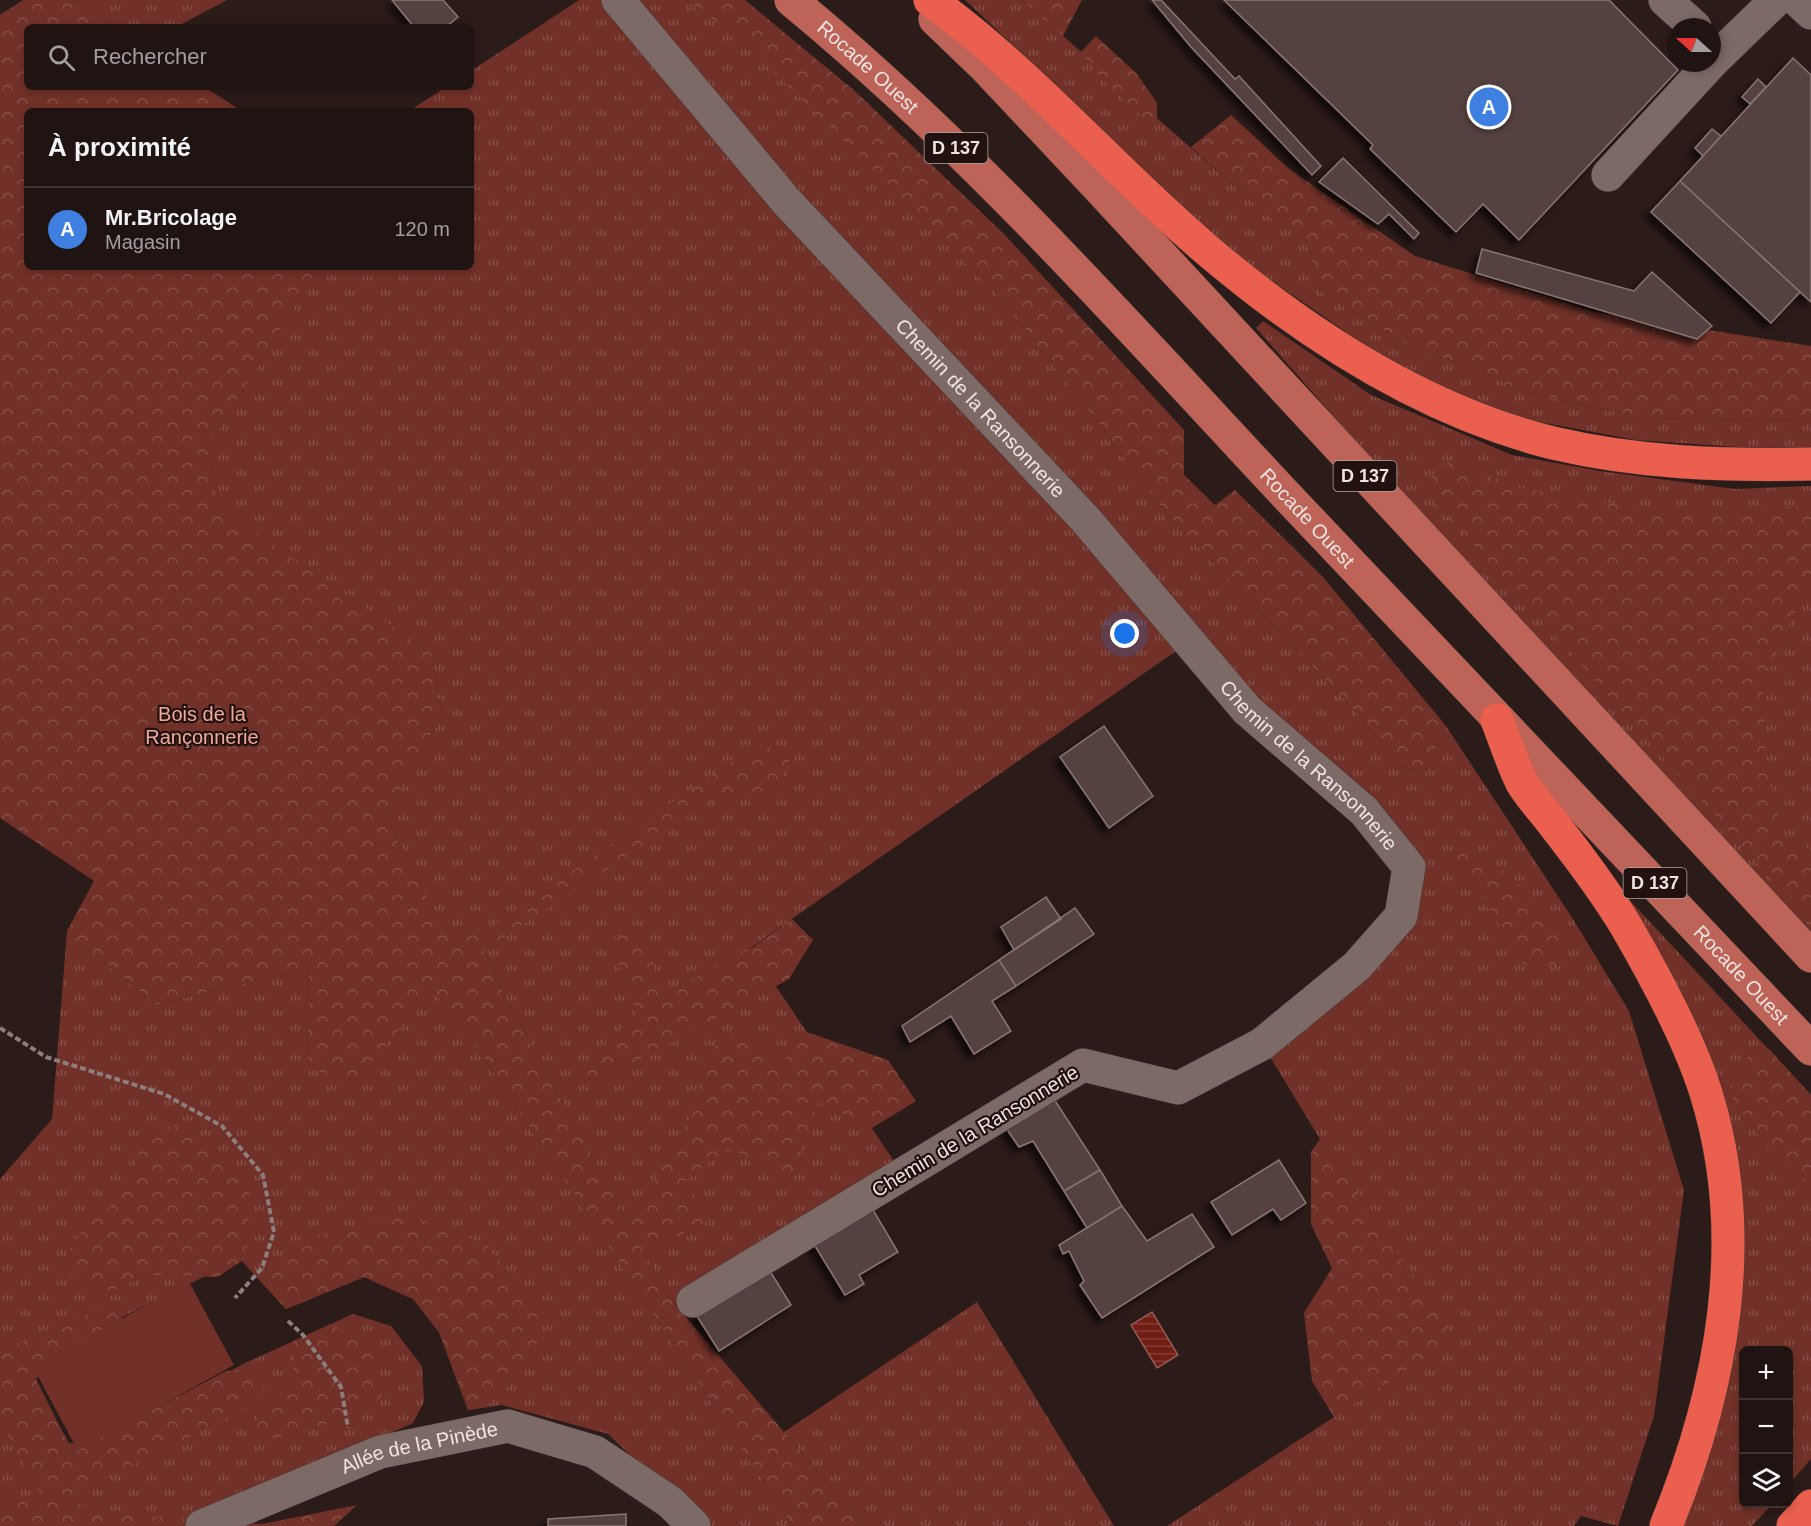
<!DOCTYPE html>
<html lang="fr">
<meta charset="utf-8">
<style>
body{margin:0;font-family:Arial,sans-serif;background:#2d2121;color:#f1f3f6}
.controls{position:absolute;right:18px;bottom:18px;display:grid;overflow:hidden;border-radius:9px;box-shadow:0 3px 9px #0003}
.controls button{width:54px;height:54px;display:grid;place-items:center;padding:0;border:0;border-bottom:2px solid #3d3333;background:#201413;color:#f1f3f6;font:30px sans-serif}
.compass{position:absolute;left:1667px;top:18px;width:54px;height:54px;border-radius:50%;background:#201413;box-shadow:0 3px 9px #0003;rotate:291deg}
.you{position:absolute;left:1125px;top:634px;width:21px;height:21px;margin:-15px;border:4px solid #fff;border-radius:50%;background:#1a73e8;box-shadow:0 0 0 9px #1a73e833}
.badge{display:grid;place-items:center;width:39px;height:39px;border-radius:50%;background:#f59d8e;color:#fff;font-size:20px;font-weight:700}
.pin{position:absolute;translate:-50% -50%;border:3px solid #fff;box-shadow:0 2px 6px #0006}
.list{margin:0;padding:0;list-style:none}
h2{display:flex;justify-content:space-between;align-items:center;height:78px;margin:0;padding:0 24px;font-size:26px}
h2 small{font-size:20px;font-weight:400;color:#a29ea0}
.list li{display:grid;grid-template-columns:39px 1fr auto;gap:18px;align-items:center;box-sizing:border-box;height:84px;padding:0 24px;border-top:2px solid #3d3333}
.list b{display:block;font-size:22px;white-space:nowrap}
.list p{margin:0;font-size:20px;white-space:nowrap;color:#a29ea0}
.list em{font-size:20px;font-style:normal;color:#a29ea0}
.icon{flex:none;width:33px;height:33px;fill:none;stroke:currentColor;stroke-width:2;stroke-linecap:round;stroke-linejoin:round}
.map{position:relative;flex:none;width:1811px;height:1526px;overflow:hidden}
.search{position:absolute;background:#201413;box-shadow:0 3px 9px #0003;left:24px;top:24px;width:450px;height:66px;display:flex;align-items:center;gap:15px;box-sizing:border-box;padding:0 21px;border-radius:9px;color:#a29ea0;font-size:22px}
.panel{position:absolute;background:#201413;box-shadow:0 3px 9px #0003;left:24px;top:108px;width:450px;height:162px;border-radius:9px}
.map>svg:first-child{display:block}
.grass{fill:url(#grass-tufts)}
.forest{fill:url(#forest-crowns)}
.pitch{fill:#713128}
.water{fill:url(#water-rules);stroke:#965952;stroke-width:1.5}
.building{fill:#554340;stroke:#897572;stroke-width:1.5;filter:url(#shadow)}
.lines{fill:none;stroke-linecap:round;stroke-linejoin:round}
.minor-casing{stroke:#443735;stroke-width:34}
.major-casing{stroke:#443735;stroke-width:34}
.highway-casing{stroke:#443735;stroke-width:34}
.path{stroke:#8c7e7c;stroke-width:4;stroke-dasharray:6 3;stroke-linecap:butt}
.minor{stroke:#7d6a66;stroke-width:33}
.major{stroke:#be6357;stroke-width:33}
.highway{stroke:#ea5f4d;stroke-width:33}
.labels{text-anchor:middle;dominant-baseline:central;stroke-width:4.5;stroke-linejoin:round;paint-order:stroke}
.shield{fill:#211210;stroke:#b2a5a3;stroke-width:1.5}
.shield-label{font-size:18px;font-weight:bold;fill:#f0e4e2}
.street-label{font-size:20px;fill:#f0e4e2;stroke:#211210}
.park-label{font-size:20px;fill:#f2a99c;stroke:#211210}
</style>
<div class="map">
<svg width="1811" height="1526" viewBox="0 0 1811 1526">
<defs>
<pattern id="grass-tufts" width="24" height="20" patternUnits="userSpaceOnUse" patternTransform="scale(1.5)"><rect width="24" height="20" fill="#713128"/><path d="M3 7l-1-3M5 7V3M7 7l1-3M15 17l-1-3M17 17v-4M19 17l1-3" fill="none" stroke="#864f47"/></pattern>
<pattern id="forest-crowns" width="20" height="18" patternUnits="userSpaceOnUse" patternTransform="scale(1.5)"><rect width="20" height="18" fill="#713128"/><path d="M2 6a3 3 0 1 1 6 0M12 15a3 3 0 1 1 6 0" fill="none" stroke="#864f47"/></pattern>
<pattern id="water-rules" width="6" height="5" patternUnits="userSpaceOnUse" patternTransform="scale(1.5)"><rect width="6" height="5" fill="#701d14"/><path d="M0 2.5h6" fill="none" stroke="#853e36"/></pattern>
<filter id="shadow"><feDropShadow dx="-5.5" dy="5.5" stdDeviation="3" flood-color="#0009"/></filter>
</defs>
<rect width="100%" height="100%" fill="#2b1b19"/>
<path class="grass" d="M74,0H227L176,27H115Z
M579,0H685L739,36L997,294L1095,419L1167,514L1356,712L1400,766L1425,773L1446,726L1571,916L1629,1011L1684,1190L1654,1416L1618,1526L1581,1516L1574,1526H1167L1455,1338L1320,1139L1262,1044L1357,966L1409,867L1189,642L750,948L900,1170L677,1306L668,1296L503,992L478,936L444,929L384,814L442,716L432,654L218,507L209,446L319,267H471V111H409L446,87H471V71Z
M965,0H1022L1277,223L1307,241L1320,291L1419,352L1473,366L1523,392L1645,418L1811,421V449L1780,450L1636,440L1502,415L1415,380L1235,255Z
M1263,321L1371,395L1512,455L1600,471L1735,489L1811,486V937L1485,588L1256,328Z
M1599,867L1811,1095V1459L1789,1484L1788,1350H1744V1504H1772L1752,1526H1680L1731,1152Z
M67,931L156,1005L309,968L307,1067L432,990L458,1019L793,1526H704L608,1434L502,1405L468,1410L439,1332L413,1299L364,1277L286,1309L240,1259L25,1365L75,1454L245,1363L353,1314L391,1326L422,1366L424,1402L413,1423L233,1503L193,1526H0V1179L52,1119Z
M977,1302L1114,1526H864L784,1432Z"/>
<path class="forest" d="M23,0H74L115,27H27V87H205L241,111H27V267H319L209,446L218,506L432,654L442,716L384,814L444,929L478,936L760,742L790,759L777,791L726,792L484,950L503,992L629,1224L690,1117L707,1053L742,1026L782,1069L795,1036L807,1032L888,1060L916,1101L872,1128L818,1102L793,1177L728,1148L684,1182L713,1218L675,1238L642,1248L668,1296L864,1526H793L458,1019L432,990L352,1084L307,1067L309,968L156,1005L67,931L94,881L0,818V15Z
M685,0H745L856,92L1004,234L1184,430V475L1215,505L1235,490L1323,577L1446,726L1425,773L1400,766L1356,712L1167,514L1095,419L997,294L739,37Z
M1022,0H1082L1063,36Z
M1096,36L1137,74L1157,103V118L1150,125L1102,79L1081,52Z
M1231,115L1288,168L1415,256L1594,312L1811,346V421L1645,418L1523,392L1473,366L1419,352L1320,291L1307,241L1277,224L1191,147Z
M1449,462L1524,489L1668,513L1811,506V585L1782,636L1763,691L1766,764L1782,833L1811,850V929L1791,901L1456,525L1435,507L1431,477Z
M1472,849L1512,877L1566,934L1556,965H1524L1453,852Z
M792,919L813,940L789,979L588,1088L587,1063L637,1013L609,940L642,926L663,995L750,949Z
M1769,1049L1811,1095V1184L1770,1152L1729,1093L1748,1056Z
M191,1123L251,1195L246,1258L218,1277L152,1275L110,1291L74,1282C50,1234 111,1219 129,1184C137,1168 139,1147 144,1130Z
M1320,1139L1456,1338L1334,1417L1312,1381L1304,1313L1332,1268L1311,1224V1152Z
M406,1216L485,1243L536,1306L539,1339L517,1378L486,1407L468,1410L439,1332L413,1299L364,1277L286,1309L263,1284L318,1235Z
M104,1307L123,1319L46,1370L36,1379L68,1443L88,1444L226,1371L254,1368L264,1388L253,1405L59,1502L40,1493L0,1421V1351Z
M331,1324L373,1349L383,1399L328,1424L275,1439L256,1428L257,1411L294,1380L292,1342Z
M4,1495L145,1516L262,1524L357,1505L334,1526H0V1497Z"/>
<path class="pitch" d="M189,1282L234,1365L78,1451L33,1367Z"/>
<path class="water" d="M1152,1312L1178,1355L1157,1368L1131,1325Z"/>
<path class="building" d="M392,0H443L458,17L446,27H414Z
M1152,0H1161L1235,79L1239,76L1321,166L1312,175L1191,47Z
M1224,0H1609L1678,70L1519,240L1483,204L1456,232L1370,149L1373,145Z
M1793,58L1811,75V302L1680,181Z
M1758,79L1766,87L1750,104L1742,97Z
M1712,129L1721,136L1703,156L1695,148Z
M1343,158L1419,233L1414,239L1389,214L1378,224L1319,182Z
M1680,181L1800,292L1771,323L1651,212Z
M1482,249L1634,291L1652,272L1712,326L1697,339L1476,273Z
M1104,726L1153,796L1109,828L1060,757Z
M1046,897L1061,919L1014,950L1001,927Z
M1075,908L1094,934L1016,986L999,960Z
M999,960L1016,986L992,1001L1011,1031L974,1054L951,1016L910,1042L902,1026Z
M1052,1096L1100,1170L1064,1191L1033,1141L1019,1147L1004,1125Z
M1279,1160L1306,1203L1281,1220L1273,1209L1232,1235L1211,1202Z
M1100,1170L1122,1206L1087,1228L1064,1191Z
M870,1205L898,1252L859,1275L864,1284L845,1295L812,1241Z
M1122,1206L1147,1241L1192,1214L1214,1247L1102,1318L1080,1285L1084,1281L1069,1251L1063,1254L1059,1245Z
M768,1268L791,1305L719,1351L695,1313Z
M626,1514V1526H548V1519Z"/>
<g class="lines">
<g class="minor-casing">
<g id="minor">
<path id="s1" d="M618,0L787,202L1085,519L1247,710L1364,811L1409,867L1401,916L1357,966L1262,1044L1178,1088L1083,1065L693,1301"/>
<path d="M1665,0L1695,27"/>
<path d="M1797,0L1811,13"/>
<path d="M1712,62L1776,0"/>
<path d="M1608,175L1711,63"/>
<path id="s2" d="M202,1526L380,1452L508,1426L595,1452L670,1502L694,1526"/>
</g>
</g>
<g class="major-casing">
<g id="major">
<path id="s3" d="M791,0C971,148 1126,324 1285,494C1459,680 1637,863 1811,1049"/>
<path d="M935,19L984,66L1096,185L1811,956"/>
</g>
</g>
<g class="highway-casing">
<path id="highway" d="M930,0C1031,73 1113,170 1207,250C1307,335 1425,411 1553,443C1638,463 1724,466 1811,464
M1497,720C1505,740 1512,763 1522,783C1531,798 1545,812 1555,826C1580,858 1605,891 1626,926C1655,976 1689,1038 1706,1093C1751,1237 1722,1390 1666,1526
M1793,1526L1811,1506"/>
</g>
<path class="path" d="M0,1028L46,1057L164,1094L222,1126L263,1175L274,1232L262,1268L235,1298
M288,1321L303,1335L341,1387L348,1428"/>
<use href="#minor" class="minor"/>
<use href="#major" class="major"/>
<use href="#highway" class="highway"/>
</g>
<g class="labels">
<g class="shield">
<rect x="924.5" y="133" width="63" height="30" rx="4.5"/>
<rect x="1333.5" y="461" width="63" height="30" rx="4.5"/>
<rect x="1623.5" y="868" width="63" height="30" rx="4.5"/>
</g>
<g class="shield-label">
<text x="956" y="148">D 137</text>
<text x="1365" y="476">D 137</text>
<text x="1655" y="883">D 137</text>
</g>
<g class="street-label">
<text stroke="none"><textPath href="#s3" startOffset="102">Rocade Ouest</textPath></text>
<text stroke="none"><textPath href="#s1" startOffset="546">Chemin de la Ransonnerie</textPath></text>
<text stroke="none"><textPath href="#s3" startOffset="732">Rocade Ouest</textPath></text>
<text stroke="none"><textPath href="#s1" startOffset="1032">Chemin de la Ransonnerie</textPath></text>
<text stroke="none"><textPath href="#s3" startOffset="1362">Rocade Ouest</textPath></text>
<text transform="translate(975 1131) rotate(-31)">Chemin de la Ransonnerie</text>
<text stroke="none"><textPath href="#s2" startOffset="232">Allée de la Pinède</textPath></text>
</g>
<g class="park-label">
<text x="202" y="714">Bois de la<tspan x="202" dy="23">Rançonnerie</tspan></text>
</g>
</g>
</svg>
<div class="controls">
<button>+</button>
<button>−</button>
<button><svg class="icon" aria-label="layers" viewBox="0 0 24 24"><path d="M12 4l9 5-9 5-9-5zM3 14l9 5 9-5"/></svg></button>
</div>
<svg class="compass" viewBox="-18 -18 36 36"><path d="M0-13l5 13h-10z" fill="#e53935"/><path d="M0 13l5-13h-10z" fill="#a29ea0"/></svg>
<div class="you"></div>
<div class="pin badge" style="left:1489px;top:107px;background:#3f7fe0">A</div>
<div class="search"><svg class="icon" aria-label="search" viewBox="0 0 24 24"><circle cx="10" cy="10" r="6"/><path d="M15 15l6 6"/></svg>Rechercher</div>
<section class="panel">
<h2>À proximité<small></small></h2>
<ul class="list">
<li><span class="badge" style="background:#3f7fe0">A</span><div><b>Mr.Bricolage</b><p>Magasin</p></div><em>120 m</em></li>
</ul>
</section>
</div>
